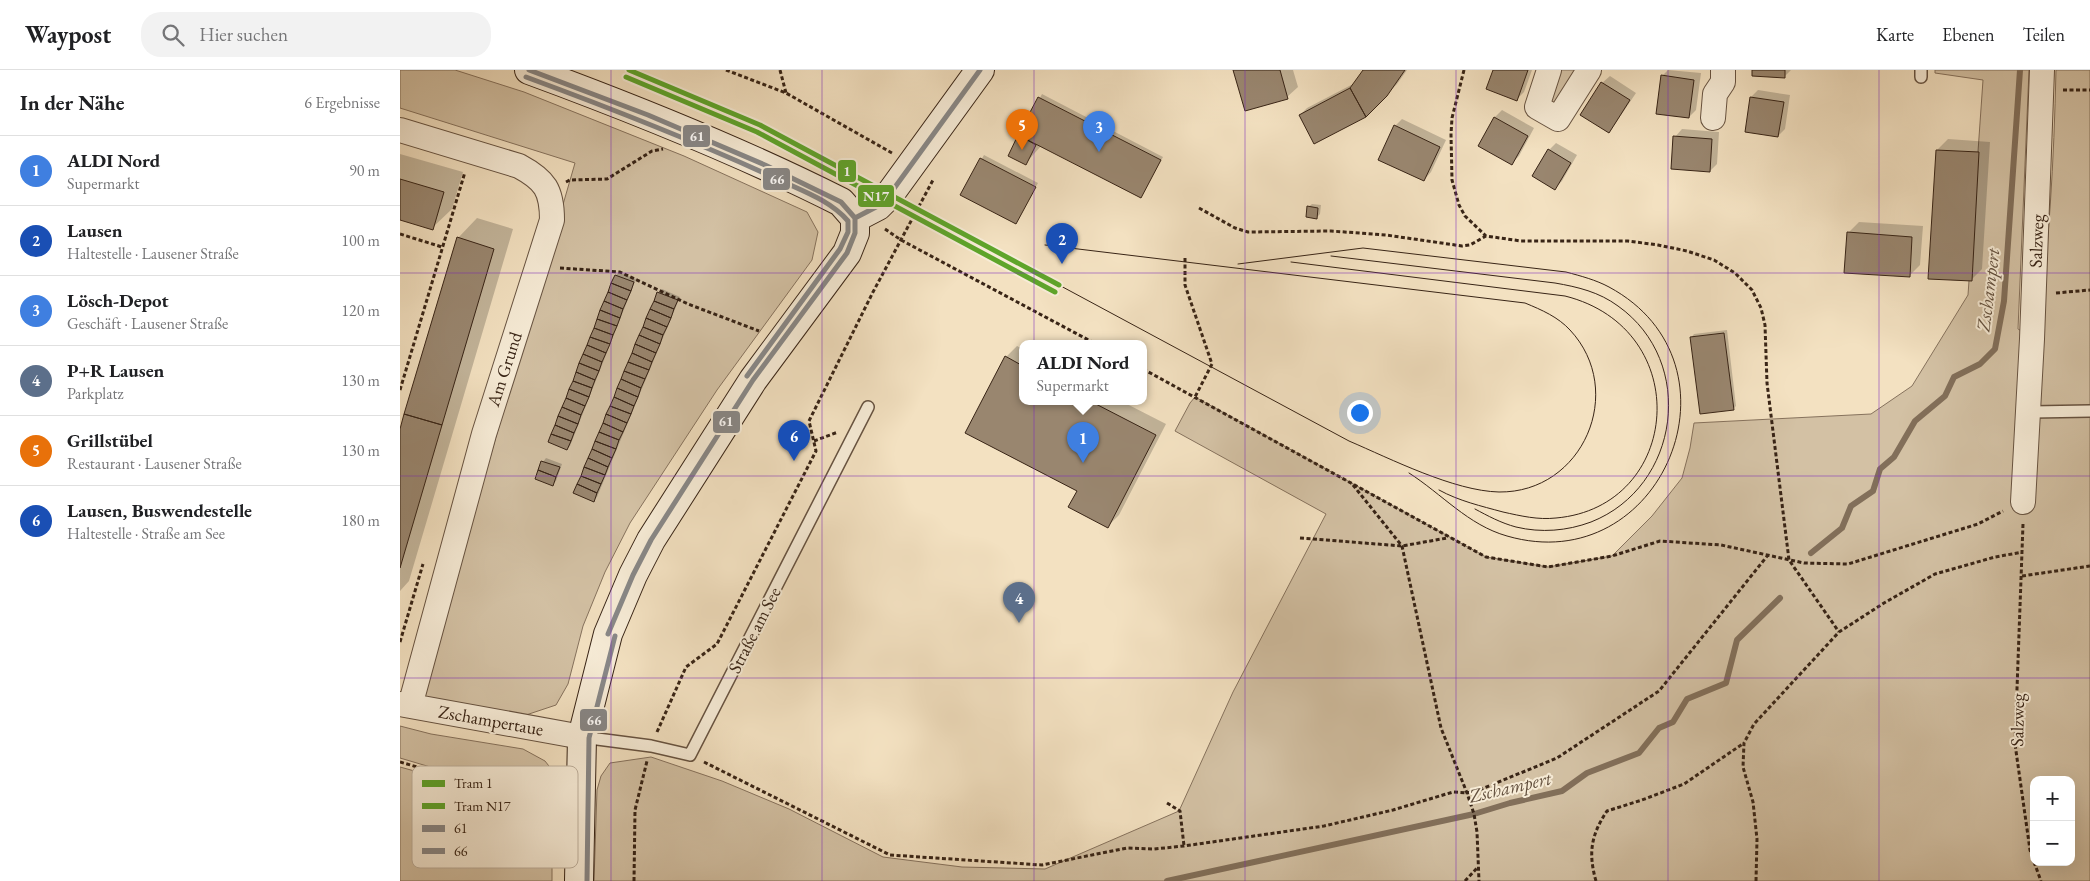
<!DOCTYPE html>
<html lang="de">
<meta charset="utf-8">
<style>
body{margin:0;font-family:"EB Garamond",serif;background:#f2f2f2;color:#202124}
.controls{position:absolute;right:15px;bottom:15px;display:grid;overflow:hidden;border-radius:10px;box-shadow:0 5px 20px #0002}
.controls button{width:45px;height:45px;display:grid;place-items:center;padding:0;border:0;border-bottom:1px solid #e0e0e0;background:#fff;color:#202124;font:25px sans-serif}
.you{position:absolute;left:959px;top:342px;width:18px;height:18px;margin:-12px;border:4px solid #fff;border-radius:50%;background:#1a73e8;box-shadow:0 0 0 8px #1a73e833}
.badge{display:grid;place-items:center;width:32px;height:32px;border-radius:50%;background:#0f766e;color:#fff;font-size:16px;font-weight:700}
.pin{position:absolute;translate:-50% -41px;filter:drop-shadow(0 1px 2px #0008)}
.pin::after{content:'';position:absolute;top:26px;width:18px;height:15px;background:inherit;clip-path:polygon(0 0,100% 0,50% 100%)}
.popup{position:absolute;left:619px;top:270px;width:128px;height:65px;box-sizing:border-box;display:grid;place-content:center;border-radius:10px;background:#fff;filter:drop-shadow(0 1px 4px #0005);font-size:16px;white-space:nowrap;color:#757577}
.popup b{font-size:19px;color:#202124}
.popup::after{content:'';position:absolute;left:50%;top:100%;margin-left:-10px;border:10px solid transparent;border-top-color:#fff}
.list{margin:0;padding:0;list-style:none}
h2{display:flex;justify-content:space-between;align-items:center;height:65px;margin:0;padding:0 20px;font-size:21px}
h2 small{font-size:16px;font-weight:400;color:#757577}
.list li{display:grid;grid-template-columns:32px 1fr auto;gap:15px;align-items:center;box-sizing:border-box;height:70px;padding:0 20px;border-top:1px solid #e0e0e0}
.list b{display:block;font-size:19px;white-space:nowrap}
.list p{margin:0;font-size:16px;white-space:nowrap;color:#757577}
.list em{font-size:16px;font-style:normal;color:#757577}
.icon{flex:none;width:28px;height:28px;fill:none;stroke:currentColor;stroke-width:2;stroke-linecap:round;stroke-linejoin:round}
.map{position:relative;flex:none;width:1690px;height:811px;overflow:hidden}
header{display:flex;align-items:center;gap:30px;box-sizing:border-box;height:70px;padding:0 25px;background:#fff;border-bottom:1px solid #e0e0e0}
header strong{font-size:24px}
nav{display:flex;gap:28px;margin-inline-start:auto;font-size:18px}
.search{width:350px;height:45px;background:#f2f2f2;display:flex;align-items:center;gap:12px;box-sizing:border-box;padding:0 18px;border-radius:20px;color:#757577;font-size:19px}
main{display:flex}
aside{flex:1;background:#fff}
.map>svg:first-child{display:block}
.green{fill:#d3c1a4;stroke:#86725d;fill-rule:evenodd}
.shadow{fill:#0003}
.lines{fill:none;stroke-linecap:round;stroke-linejoin:round}
.stream{stroke:#826f5a;stroke-width:6}
.building{fill:#99866f;stroke:#382416}
.service-casing{stroke:#675341;stroke-width:14}
.minor-casing{stroke:#675341;stroke-width:26}
.secondary-casing{stroke:#382416;stroke-width:30}
.path{stroke:#382416;stroke-width:3;stroke-dasharray:4 2.5;stroke-linecap:butt}
.service{stroke:#f7ecd7;stroke-width:11}
.minor{stroke:#f7ecd7;stroke-width:24}
.secondary{stroke:#f7ecd7;stroke-width:28}
.tram{stroke:#382416;stroke-width:1}
.bus-1-casing{stroke:#f7ecd7;stroke-width:9}
.bus-2-casing{stroke:#f7ecd7;stroke-width:9}
.bus-1{stroke:#888;stroke-width:5}
.bus-2{stroke:#888;stroke-width:5}
.tram-1-casing{stroke:#f7ecd7;stroke-width:9}
.tram-2-casing{stroke:#f7ecd7;stroke-width:9}
.tram-1{stroke:#5ea52a;stroke-width:5}
.tram-2{stroke:#5ea52a;stroke-width:5}
.grid{fill:none;stroke:#7b2cbf;stroke-width:1;stroke-opacity:0.55}
.labels{text-anchor:middle;dominant-baseline:central;stroke-width:4;stroke-linejoin:round;paint-order:stroke}
.street-label{font-size:18px;fill:#382416;stroke:#f7ecd7}
.water-label{font-size:19px;font-style:italic;fill:#63503e;stroke:#f7ecd7}
.key{fill:#f7ecd7;stroke:#beb09d;stroke-width:1}
.key-label{font-size:14px;fill:#382416}
.line-badge{stroke:#f7ecd7;stroke-width:2}
.badge-label{font-size:14px;text-anchor:middle;font-weight:bold;fill:#fff}
</style>
<header>
<strong>Waypost</strong>
<div class="search"><svg class="icon" aria-label="search" viewBox="0 0 24 24"><circle cx="10" cy="10" r="6"/><path d="M15 15l6 6"/></svg>Hier suchen</div>
<nav><a>Karte</a><a>Ebenen</a><a>Teilen</a></nav>
</header>
<main>
<aside>
<h2>In der Nähe<small>6 Ergebnisse</small></h2>
<ul class="list">
<li><span class="badge" style="background:#3f7fe0">1</span><div><b>ALDI Nord</b><p>Supermarkt</p></div><em>90 m</em></li>
<li><span class="badge" style="background:#1a4fb4">2</span><div><b>Lausen</b><p>Haltestelle · Lausener Straße</p></div><em>100 m</em></li>
<li><span class="badge" style="background:#3f7fe0">3</span><div><b>Lösch-Depot</b><p>Geschäft · Lausener Straße</p></div><em>120 m</em></li>
<li><span class="badge" style="background:#5c6f8a">4</span><div><b>P+R Lausen</b><p>Parkplatz</p></div><em>130 m</em></li>
<li><span class="badge" style="background:#e8710a">5</span><div><b>Grillstübel</b><p>Restaurant · Lausener Straße</p></div><em>130 m</em></li>
<li><span class="badge" style="background:#1a4fb4">6</span><div><b>Lausen, Buswendestelle</b><p>Haltestelle · Straße am See</p></div><em>180 m</em></li>
</ul>
</aside>
<div class="map">
<svg width="1690" height="811" viewBox="0 0 1690 811">
<rect width="100%" height="100%" fill="#f3e1c1"/>
<filter id="stains"><feTurbulence type="fractalNoise" baseFrequency=".004" numOctaves="4"/><feColorMatrix values="0 0 0 0 .2 0 0 0 0 .09 0 0 0 0 .02 0 0 0 .5 -.17"/></filter>
<radialGradient id="worn" r=".72"><stop offset=".6" stop-color="#630" stop-opacity="0"/><stop offset="1" stop-color="#630" stop-opacity=".3"/></radialGradient>
<path class="green" d="M0,0H55L124,22L284,86L407,142L418,162L412,190L317,320L230,453L205,502L183,556L168,614L156,635L126,645L20,630L175,93L0,38Z
M1157,0H1182L1155,43L1144,36Z
M1535,0H1629L1618,259L1637,270C1649,180 1654,90 1656,0H1690V811H194L197,720L201,706L210,693L251,687L322,711L389,739L483,787L562,797L645,799L779,741L833,622L926,444L775,361L790,333L795,327L1086,487L1148,497L1212,486L1252,446L1282,408L1290,378L1294,353L1471,344L1512,316L1568,225L1583,10L1535,3ZM1634,710H1671V792H1634Z
M0,656L31,664L123,679L145,691L156,705L154,728L145,731L0,688Z
M0,697L152,739V811H0Z"/>
<path class="shadow" d="M835,0H893L898,17L887,27Z
M965,0H1007L997,14L965,46L900,45L907,38L955,13Z
M1094,0H1132L1124,22L1117,29Z
M1268,0L1301,3L1296,40L1289,47L1262,6Z
M1353,0H1391L1384,7Z
M1210,6L1236,23L1215,54L1208,62L1202,13Z
M1358,20L1390,25L1385,59L1378,66L1351,27Z
M642,24L763,87L741,127L641,76L626,93L610,85Z
M1102,40L1134,58L1119,86L1112,93L1095,47Z
M1002,49L1046,70L1031,102L1024,110L995,56Z
M1282,59L1319,62L1317,94L1310,101L1275,67Z
M1548,69L1590,72L1582,199L1571,210L1537,80Z
M1156,73L1177,85L1162,111L1155,118L1149,80Z
M0,84L63,102L52,139L32,158L0,149Z
M584,85L638,113L615,153L562,124Z
M912,134L921,135L920,144L917,147L908,137Z
M77,148L113,159L9,511L0,521V364L58,168Z
M1459,152L1523,156L1520,195L1509,206L1448,163Z
M219,202L236,209L170,376L167,379L216,205Z
M262,219L280,227L197,427L194,430L175,422L259,222Z
M1327,260L1336,336L1333,339L1291,268L1294,264Z
M617,276L623,279V332H723L766,354L719,445L708,456L678,421L567,362L606,287Z
M146,388L162,394L156,411L153,414L143,392Z"/>
<g class="lines">
<path class="stream" d="M1411,483L1442,458L1451,436L1473,421L1480,399L1494,387L1515,351L1545,326L1554,307L1580,294L1595,279L1604,231L1620,0
M767,811L1074,744L1110,733L1162,721L1187,703L1239,683L1259,658L1273,652L1287,629L1326,613L1337,570L1380,528"/>
</g>
<path class="building" d="M833,0H880L888,29L845,41Z
M963,0H1005L987,26L966,47L950,18Z
M1093,0H1128L1117,31L1086,19Z
M1352,0H1385V8L1352,6Z
M1261,5L1294,10L1289,48L1256,44Z
M1201,12L1230,30L1209,63L1180,45Z
M950,18L966,47L914,74L899,45Z
M638,27L761,90L741,128L618,65Z
M1350,27L1384,32L1378,67L1345,62Z
M1094,47L1128,66L1112,95L1078,76Z
M994,55L1040,77L1024,111L978,90Z
M618,65L636,75L626,95L608,86Z
M1273,66L1312,69L1310,102L1271,99Z
M1148,79L1171,93L1155,120L1132,106Z
M1536,80L1579,82L1572,211L1528,209Z
M580,88L636,117L616,154L560,125Z
M0,109L44,122L33,160L0,150Z
M907,136L918,138L917,149L906,147Z
M1447,162L1512,167L1510,207L1444,203Z
M57,167L94,179L42,355L4,344Z
M215,205L234,212L231,221L211,213Z
M211,213L231,221L227,230L208,222Z
M208,222L227,230L223,239L204,231Z
M257,222L278,230L274,239L254,231Z
M204,231L223,239L220,248L200,240Z
M254,231L274,239L271,248L250,239Z
M250,239L271,248L267,257L246,248Z
M200,240L220,248L217,256L197,249Z
M246,248L267,257L263,265L243,257Z
M197,249L217,256L213,265L194,258Z
M243,257L263,265L260,274L239,265Z
M194,258L213,265L210,274L190,267Z
M1324,263L1334,340L1300,344L1290,267Z
M239,265L260,274L256,283L235,274Z
M190,267L210,274L206,283L187,275Z
M235,274L256,283L252,292L232,283Z
M187,275L206,283L202,292L183,284Z
M232,283L252,292L249,300L228,292Z
M183,284L202,292L199,301L179,293Z
M605,286L623,296V332H692L756,365L708,458L668,437L677,421L565,363Z
M228,292L249,300L245,309L224,301Z
M179,293L199,301L195,310L176,302Z
M224,301L245,309L241,318L221,309Z
M176,302L195,310L192,318L173,311Z
M221,309L241,318L238,327L217,318Z
M173,311L192,318L189,327L169,319Z
M217,318L238,327L234,336L214,327Z
M169,319L189,327L185,336L166,328Z
M214,327L234,336L231,344L210,336Z
M166,328L185,336L181,345L162,337Z
M210,336L231,344L227,353L206,344Z
M162,337L181,345L178,354L158,346Z
M4,344L42,355L0,498V359Z
M206,344L227,353L223,362L203,353Z
M158,346L178,354L174,363L155,355Z
M203,353L223,362L219,370L199,362Z
M155,355L174,363L171,371L151,364Z
M199,362L219,370L216,379L195,371Z
M151,364L171,371L167,380L148,372Z
M195,371L216,379L212,388L192,379Z
M192,379L212,388L208,397L188,388Z
M188,388L208,397L205,405L184,397Z
M141,391L160,397L156,407L138,400Z
M184,397L205,405L201,414L181,406Z
M138,400L156,407L153,416L135,409Z
M181,406L201,414L197,423L177,414Z
M177,414L197,423L194,432L173,423Z"/>
<g class="lines">
<g class="service-casing">
<path id="service" d="M1521,7V0
M1629,342L1690,341
M182,667L251,676L290,685L468,337"/>
</g>
<g class="minor-casing">
<path id="minor" d="M1149,0L1137,37L1158,49L1189,0
M1313,48L1315,24L1323,12V0
M0,60L119,96C145,110 152,120 152,150L84,364L10,636
M1623,432L1632,269L1642,0
M0,634L182,667"/>
</g>
<g class="secondary-casing">
<path id="secondary" d="M129,0C235,39 340,81 441,132L455,148
M455,148L478,136L490,124L580,0
M179,811L182,667L208,564L233,505L251,470L353,310L447,183L455,163V148"/>
</g>
<path class="path" d="M326,0L386,23L492,83
M380,0L386,23
M1064,0L1052,48L1051,64L1052,110L1059,135L1065,146L1086,166L1121,171H1228L1258,175L1287,181L1314,190L1335,203L1352,220L1361,238L1365,255L1367,313L1389,490L1439,562
M1663,20H1690
M166,112L170,110L207,109L252,81L263,79
M799,138L835,158L848,162L931,161L986,165L1062,176L1070,175L1086,166
M485,159L501,170L696,274
M0,164L42,177
M785,188V215L812,294L795,327
M160,198L220,202L288,234L359,261
M1656,223L1690,220
M743,299L1086,487L1148,497L1212,486L1260,471L1321,475L1404,493L1448,494L1578,454L1603,441
M0,320L65,102
M414,371L438,362
M953,415L1002,476L1041,658L1067,723L1074,744L1077,762L1079,811
M1623,454L1615,674L1630,780L1634,792
M900,468L1002,476L1047,468
M1622,506L1690,496
M0,572L23,494
M257,662L286,597L317,574L416,381L409,351L473,222L533,110
M0,692L156,737
M304,692L490,785L642,795L727,778L754,779L784,776L924,756L993,740L1053,722L1067,723L1079,720L1157,688L1259,621L1368,485
M767,733L780,741L784,776
M1634,792L1641,811
M234,811L235,740L247,691
M1065,811L1078,797
M1196,811C1188,783 1191,765 1207,741L1242,730L1284,714L1344,673
M1356,811L1357,769L1353,732L1343,697L1344,673L1354,654L1439,562L1484,533L1535,504L1595,487L1623,482"/>
<use href="#service" class="service"/>
<use href="#minor" class="minor"/>
<use href="#secondary" class="secondary"/>
<path class="tram" d="M645,175L1125,233C1142,240 1158,247 1170,260C1227,321 1183,423 1099,422C1054,421 991,389 949,371L659,215
M931,186L1155,213C1178,217 1199,222 1218,236C1297,292 1280,417 1191,452C1167,461 1141,463 1116,457C1101,453 1088,446 1075,439
M891,192L1165,226C1296,259 1282,437 1156,448C1138,450 1121,446 1103,442C1081,436 1059,431 1039,420
M838,194L963,178L1166,202C1181,206 1196,210 1209,217C1352,294 1262,511 1107,466C1068,455 1042,424 1009,403"/>
<g class="bus-1-casing">
<path id="bus-1" d="M129,0L248,45L365,95L441,132L455,148
M455,148L478,136L490,124L580,0
M208,564L233,505L251,470L353,310L447,183L455,163V148"/>
</g>
<g class="bus-2-casing">
<path id="bus-2" d="M126,7C210,38 292,70 373,107C399,120 429,129 448,151V162L440,179L347,306
M187,811L189,668L215,566"/>
</g>
<use href="#bus-1" class="bus-1"/>
<use href="#bus-2" class="bus-2"/>
<g class="tram-1-casing">
<path id="tram-1" d="M229,0L360,55L659,215"/>
</g>
<g class="tram-2-casing">
<path id="tram-2" d="M226,7L357,62L655,222"/>
</g>
<use href="#tram-1" class="tram-1"/>
<use href="#tram-2" class="tram-2"/>
</g>
<path class="grid" d="M211,0V811M422,0V811M634,0V811M845,0V811M1056,0V811M1268,0V811M1479,0V811M0,203H1690M0,406H1690M0,608H1690"/>
<g class="labels">
<g class="street-label">
<text transform="translate(1636 171) rotate(-88)">Salzweg</text>
<text transform="translate(104 299) rotate(-72)">Am Grund</text>
<text transform="translate(354 560) rotate(-63)">Straße am See</text>
<text transform="translate(91 650) rotate(10)">Zschampertaue</text>
<text transform="translate(1617 650) rotate(-89)">Salzweg</text>
</g>
<g class="water-label">
<text transform="translate(1588 220) rotate(-83)">Zschampert</text>
<text transform="translate(1110 717) rotate(-13)">Zschampert</text>
</g>
</g>
<rect x="12" y="696" width="166" height="102" rx="8" class="key"/>
<rect x="22" y="710" width="23" height="7" fill="#5ea52a"/>
<rect x="22" y="733" width="23" height="6" fill="#5ea52a"/>
<rect x="22" y="755" width="23" height="7" fill="#888"/>
<rect x="22" y="778" width="23" height="6" fill="#888"/>
<g class="key-label">
<text x="54" y="718">Tram 1</text>
<text x="54" y="741">Tram N17</text>
<text x="54" y="763">61</text>
<text x="54" y="786">66</text>
</g>
<g class="line-badge">
<rect x="282" y="54" width="29" height="24" rx="5" fill="#888"/>
<rect x="437" y="89" width="20" height="24" rx="5" fill="#5ea52a"/>
<rect x="362" y="97" width="29" height="24" rx="5" fill="#888"/>
<rect x="457" y="114" width="38" height="24" rx="5" fill="#5ea52a"/>
<rect x="312" y="340" width="29" height="24" rx="5" fill="#888"/>
<rect x="179" y="638" width="29" height="24" rx="5" fill="#888"/>
</g>
<g class="badge-label">
<text x="297" y="71">61</text>
<text x="447" y="106">1</text>
<text x="377" y="114">66</text>
<text x="476" y="131">N17</text>
<text x="326" y="356">61</text>
<text x="194" y="655">66</text>
</g>
<rect width="100%" height="100%" filter="url(#stains)"/>
<rect width="100%" height="100%" fill="url(#worn)"/>
</svg>
<div class="controls">
<button>+</button>
<button>−</button>
</div>
<div class="you"></div>
<div class="pin badge" style="left:683px;top:393px;background:#3f7fe0">1</div>
<div class="popup"><b>ALDI Nord</b>Supermarkt</div>
<div class="pin badge" style="left:662px;top:194px;background:#1a4fb4">2</div>
<div class="pin badge" style="left:699px;top:82px;background:#3f7fe0">3</div>
<div class="pin badge" style="left:619px;top:553px;background:#5c6f8a">4</div>
<div class="pin badge" style="left:622px;top:80px;background:#e8710a">5</div>
<div class="pin badge" style="left:394px;top:391px;background:#1a4fb4">6</div>
</div>
</main>
